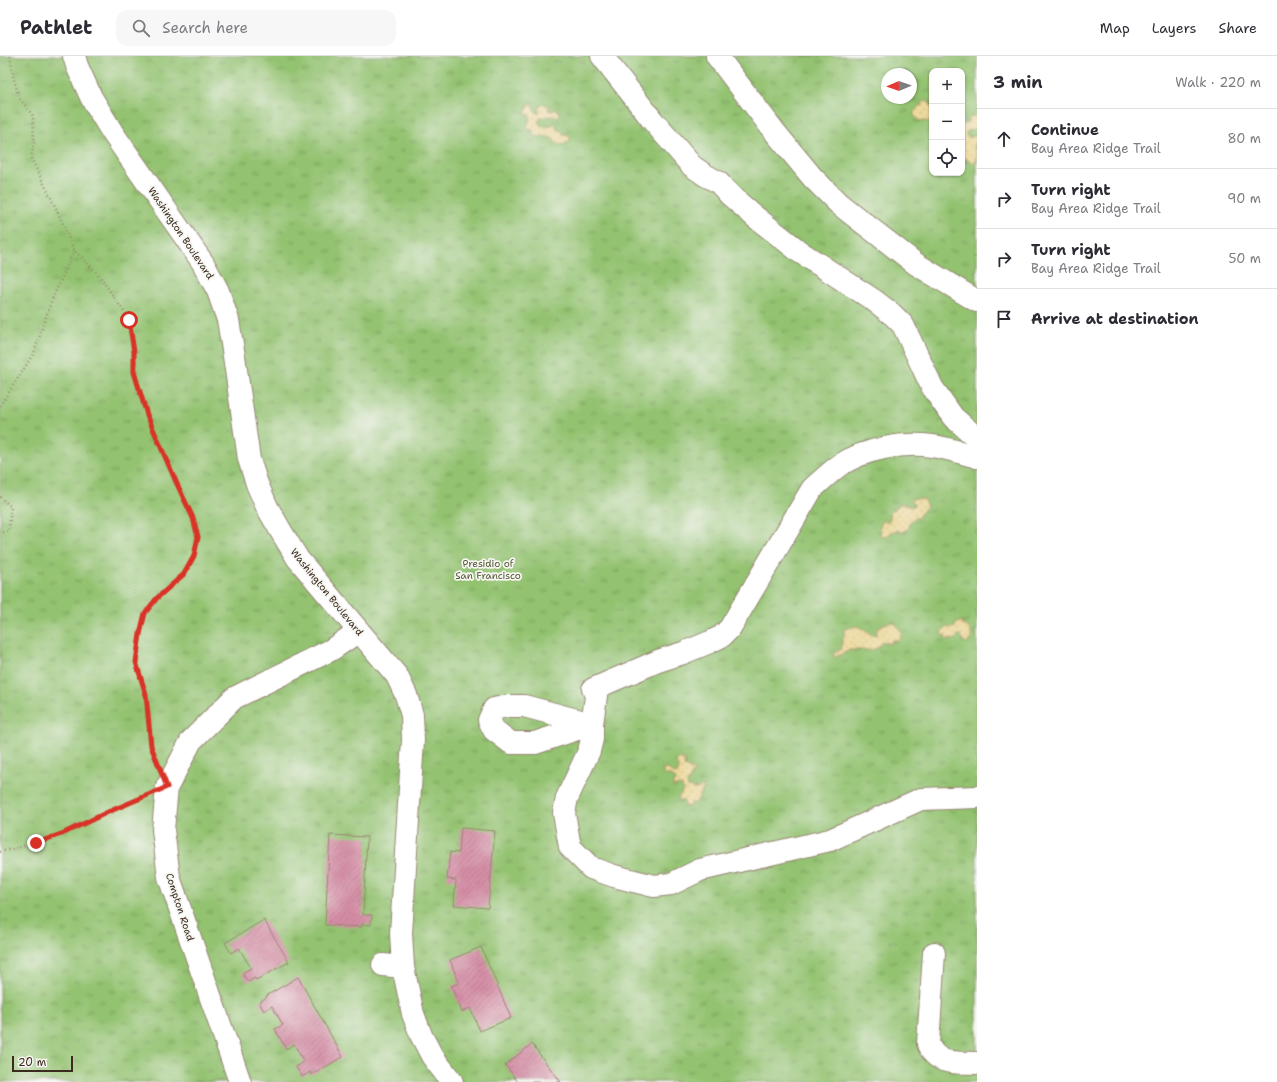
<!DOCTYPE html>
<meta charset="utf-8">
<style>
body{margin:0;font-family:"Shantell Sans",sans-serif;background:#f7f7f7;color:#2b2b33}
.controls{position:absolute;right:12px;top:12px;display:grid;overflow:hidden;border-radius:8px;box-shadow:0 1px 3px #0004}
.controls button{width:36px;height:36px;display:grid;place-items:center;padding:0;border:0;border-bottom:1px solid #e1e1e2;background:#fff;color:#2b2b33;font:20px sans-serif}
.compass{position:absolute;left:881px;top:12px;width:36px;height:36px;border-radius:50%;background:#fff;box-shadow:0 1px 3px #0004;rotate:268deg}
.scale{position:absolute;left:12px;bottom:10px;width:61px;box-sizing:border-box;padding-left:4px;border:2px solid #3b2a1e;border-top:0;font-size:11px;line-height:14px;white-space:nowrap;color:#3b2a1e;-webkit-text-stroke:3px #f6f6f2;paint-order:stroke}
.stop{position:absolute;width:12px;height:12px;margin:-9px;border:3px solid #d93025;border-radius:50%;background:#fff}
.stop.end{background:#d93025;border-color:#fff;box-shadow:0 1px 4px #0008}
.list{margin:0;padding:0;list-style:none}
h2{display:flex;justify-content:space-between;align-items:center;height:52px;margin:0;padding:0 16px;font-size:17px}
h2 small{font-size:13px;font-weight:400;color:#7c7c81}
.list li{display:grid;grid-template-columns:26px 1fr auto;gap:12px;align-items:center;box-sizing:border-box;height:60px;padding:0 16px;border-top:1px solid #e1e1e2}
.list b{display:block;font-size:15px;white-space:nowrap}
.list p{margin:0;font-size:13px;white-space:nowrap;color:#7c7c81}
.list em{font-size:13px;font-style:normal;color:#7c7c81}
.icon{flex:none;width:22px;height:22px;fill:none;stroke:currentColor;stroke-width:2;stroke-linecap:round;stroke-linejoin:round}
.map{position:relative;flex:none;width:977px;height:1026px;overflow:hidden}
header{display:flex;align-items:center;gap:24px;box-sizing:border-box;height:56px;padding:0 20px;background:#fff;border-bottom:1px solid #e1e1e2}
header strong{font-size:19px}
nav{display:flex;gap:22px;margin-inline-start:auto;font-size:14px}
.search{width:280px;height:36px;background:#f7f7f7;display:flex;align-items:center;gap:10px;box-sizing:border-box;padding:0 14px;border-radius:12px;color:#7c7c81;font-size:15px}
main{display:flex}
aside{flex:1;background:#fff}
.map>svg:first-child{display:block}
.grass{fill:url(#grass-tufts);stroke:#677647;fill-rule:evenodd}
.sand{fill:url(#sand-dots);stroke:#94825e}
.building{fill:url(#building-hatch)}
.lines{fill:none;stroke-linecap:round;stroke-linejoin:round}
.minor-casing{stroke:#968672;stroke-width:24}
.path{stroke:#968672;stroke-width:2.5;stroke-dasharray:1 3;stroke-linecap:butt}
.minor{stroke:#fff;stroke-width:22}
.route{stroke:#d93025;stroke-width:5}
.labels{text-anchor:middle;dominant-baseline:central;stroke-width:3.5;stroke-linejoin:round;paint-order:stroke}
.street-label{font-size:10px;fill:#3b2a1e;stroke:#f6f6f2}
.park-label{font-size:10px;fill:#555837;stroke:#f6f6f2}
</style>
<header>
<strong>Pathlet</strong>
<div class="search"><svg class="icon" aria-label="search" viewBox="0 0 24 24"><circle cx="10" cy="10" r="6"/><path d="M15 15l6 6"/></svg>Search here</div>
<nav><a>Map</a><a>Layers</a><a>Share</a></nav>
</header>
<main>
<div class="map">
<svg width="977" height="1026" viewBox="0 0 977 1026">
<defs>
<pattern id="grass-tufts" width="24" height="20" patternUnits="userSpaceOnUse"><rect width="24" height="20" fill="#93c270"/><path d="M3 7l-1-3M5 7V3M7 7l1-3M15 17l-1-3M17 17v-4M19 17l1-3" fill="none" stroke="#799e5b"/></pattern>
<pattern id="sand-dots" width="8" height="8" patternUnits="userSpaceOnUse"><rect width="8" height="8" fill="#eeda9e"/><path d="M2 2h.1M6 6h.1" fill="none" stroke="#cdbb88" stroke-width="1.8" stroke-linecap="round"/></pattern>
<pattern id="building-hatch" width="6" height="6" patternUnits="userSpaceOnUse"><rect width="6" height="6" fill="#d58ea6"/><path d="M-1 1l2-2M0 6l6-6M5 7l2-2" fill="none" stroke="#ae7487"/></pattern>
</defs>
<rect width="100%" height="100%" fill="#f6f6f2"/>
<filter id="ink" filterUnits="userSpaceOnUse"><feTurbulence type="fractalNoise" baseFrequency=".025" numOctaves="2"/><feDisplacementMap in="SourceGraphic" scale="8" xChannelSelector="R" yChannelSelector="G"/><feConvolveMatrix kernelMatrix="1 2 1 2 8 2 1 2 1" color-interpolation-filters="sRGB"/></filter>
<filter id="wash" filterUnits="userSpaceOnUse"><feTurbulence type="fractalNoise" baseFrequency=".012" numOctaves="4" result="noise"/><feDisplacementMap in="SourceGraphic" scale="16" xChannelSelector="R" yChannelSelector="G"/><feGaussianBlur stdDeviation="0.9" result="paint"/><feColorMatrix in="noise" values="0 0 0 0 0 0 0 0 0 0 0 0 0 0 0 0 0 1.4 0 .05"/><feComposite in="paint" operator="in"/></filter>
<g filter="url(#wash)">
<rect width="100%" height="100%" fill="#f1e1c6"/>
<path class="grass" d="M0,0H977V1026H0ZM932,15H962V117H932ZM887,18H911V42H887Z"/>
<path class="sand" d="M923,45H928L932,51V66L922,65L917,64L913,57L919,50L922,49Z
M531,48L536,56L539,57V51L544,48L549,49L548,54L551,55L557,53L560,58L558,61L549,60L540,62L539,65L541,71L552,70L555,68L557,73L562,75L563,79L569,80L571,85L565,88L557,89C548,74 545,85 533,79V77L532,73L528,75L527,72L530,60L525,56L528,53V50Z
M976,59L977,61V72L967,75L966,78L968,81L977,80V88H975L974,92L977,95V103L974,107L966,103L962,100V68L967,67L970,61Z
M913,442L923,443L927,449C925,455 920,456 918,462H914L911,465C908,471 911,472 903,476C896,474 892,474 887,481H882C880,475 878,470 884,464L887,466L890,463V459L891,455L895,453L899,448H908L911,451L914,450V447L911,445Z
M962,565L963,569L968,571L972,578L971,584L966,587L962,583L961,579H958L955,584L950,583L949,585L945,584L946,580L942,579L941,576C945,572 948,570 953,572L956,570L955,568Z
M894,566L902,577L899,584H892L890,588L882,585L879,591L872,594H850L836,601L833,599L836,595H839L842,592V582L845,578L843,574C864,566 857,573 875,580L877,578L876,575C880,568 886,567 894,566Z
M679,703L685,705L684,710L694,714L687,728L688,731L697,733L702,730L704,732L701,736L696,747H691L688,751L684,750V745H680L678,742L683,734L682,730L678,729L673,732V727L676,723L669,719H663V713H668L674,718L677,717L679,713L676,707Z"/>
<g id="blocks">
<path class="building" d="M461,772L495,775L488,852L454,849L456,824L447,823L450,796L459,797Z
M330,779L367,781L363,859H372L371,869L362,868V871L325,869Z
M264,864L289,906L256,924L255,922L248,926L242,917L251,912L239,892L231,897L225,887Z
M481,891L511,962L480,975L470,952L462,956L451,930L459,927L450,904Z
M298,921L343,1001L311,1019L310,1016L302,1021L296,1011L304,1006L294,988L286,993L275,973L283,969L272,950L264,955L259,946L267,941L266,940Z
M532,988L546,1007L561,1026H518L505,1009Z"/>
</g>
</g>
<g filter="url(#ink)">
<use href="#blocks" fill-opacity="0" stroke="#968672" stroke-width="1"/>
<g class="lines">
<g class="minor-casing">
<path id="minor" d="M74,0L77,10L91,41L112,76L203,207L218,235L228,264L234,300L249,403L257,428L267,451L282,477L298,503L397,620L406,639L412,659L413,684L401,877L403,911L413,958L421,979L432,1000L452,1026
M602,0L653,65L692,110L705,119L718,126L730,139L754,160L800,196L875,245L893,259L903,269L932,331L953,361L977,382
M717,0L774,75L813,122L839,148L916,208L977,245
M977,401C962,397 947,392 932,390C902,386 865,393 840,409C830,416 821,425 812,433L730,572L722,580L710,586L683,597L658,605L593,633L596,640L592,668V683L589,695L567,742L564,757L570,791L591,812L614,820L654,830L671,828L700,814L830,784L921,743L977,741
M508,650H524L592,668L535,687H511L494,674L489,664L494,653Z
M934,897L928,988C937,1010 956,1006 977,1007
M383,909L403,911
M240,1026L169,821L163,774L167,731L191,685L234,642L331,594L359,575"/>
</g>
<path class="path" d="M10,0L14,24L20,43L33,60L34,88L31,102L56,152L74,194L98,218L129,263L135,297V316L147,359L177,428L193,462L198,481L194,499L184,518L157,541L145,557L140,578L136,606L146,639L151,690L157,705
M0,350L34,297L51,246L74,194
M0,441L11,451L9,475L0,477
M0,796L36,787L65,777L108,755L145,740"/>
<use href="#minor" class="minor"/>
</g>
</g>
<g class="lines" filter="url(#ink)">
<path class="route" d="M36,787L64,777L108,756L167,731L151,690L146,639L136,606L140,578L145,557L157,542L184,518L194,500L198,481L193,462L177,428L147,359L134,316V296L129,264"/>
</g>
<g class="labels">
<g class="street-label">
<text transform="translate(181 177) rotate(56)">Washington Boulevard</text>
<text transform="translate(327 536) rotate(51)">Washington Boulevard</text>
<text transform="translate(180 851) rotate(72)">Compton Road</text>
</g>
<g class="park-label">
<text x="488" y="507">Presidio of<tspan x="488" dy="12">San Francisco</tspan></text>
</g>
</g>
</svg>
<div class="controls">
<button>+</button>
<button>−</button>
<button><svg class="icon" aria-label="locate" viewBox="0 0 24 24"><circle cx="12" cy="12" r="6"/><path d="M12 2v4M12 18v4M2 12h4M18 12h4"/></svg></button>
</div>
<svg class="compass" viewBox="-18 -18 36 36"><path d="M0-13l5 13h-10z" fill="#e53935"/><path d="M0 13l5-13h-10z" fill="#7c7c81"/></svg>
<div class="scale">20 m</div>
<div class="stop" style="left:129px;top:264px"></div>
<div class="stop end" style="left:36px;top:787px"></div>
</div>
<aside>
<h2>3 min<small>Walk · 220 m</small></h2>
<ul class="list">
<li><svg class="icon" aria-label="ahead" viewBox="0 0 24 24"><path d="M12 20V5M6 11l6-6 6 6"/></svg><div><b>Continue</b><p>Bay Area Ridge Trail</p></div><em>80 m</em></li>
<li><svg class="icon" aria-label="right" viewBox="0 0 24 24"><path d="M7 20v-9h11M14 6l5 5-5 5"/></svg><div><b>Turn right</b><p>Bay Area Ridge Trail</p></div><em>90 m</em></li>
<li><svg class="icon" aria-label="right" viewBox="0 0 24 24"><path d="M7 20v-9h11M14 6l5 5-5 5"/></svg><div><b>Turn right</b><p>Bay Area Ridge Trail</p></div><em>50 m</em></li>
<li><svg class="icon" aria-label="arrive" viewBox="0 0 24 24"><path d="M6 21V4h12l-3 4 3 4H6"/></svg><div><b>Arrive at destination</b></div></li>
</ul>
</aside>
</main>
